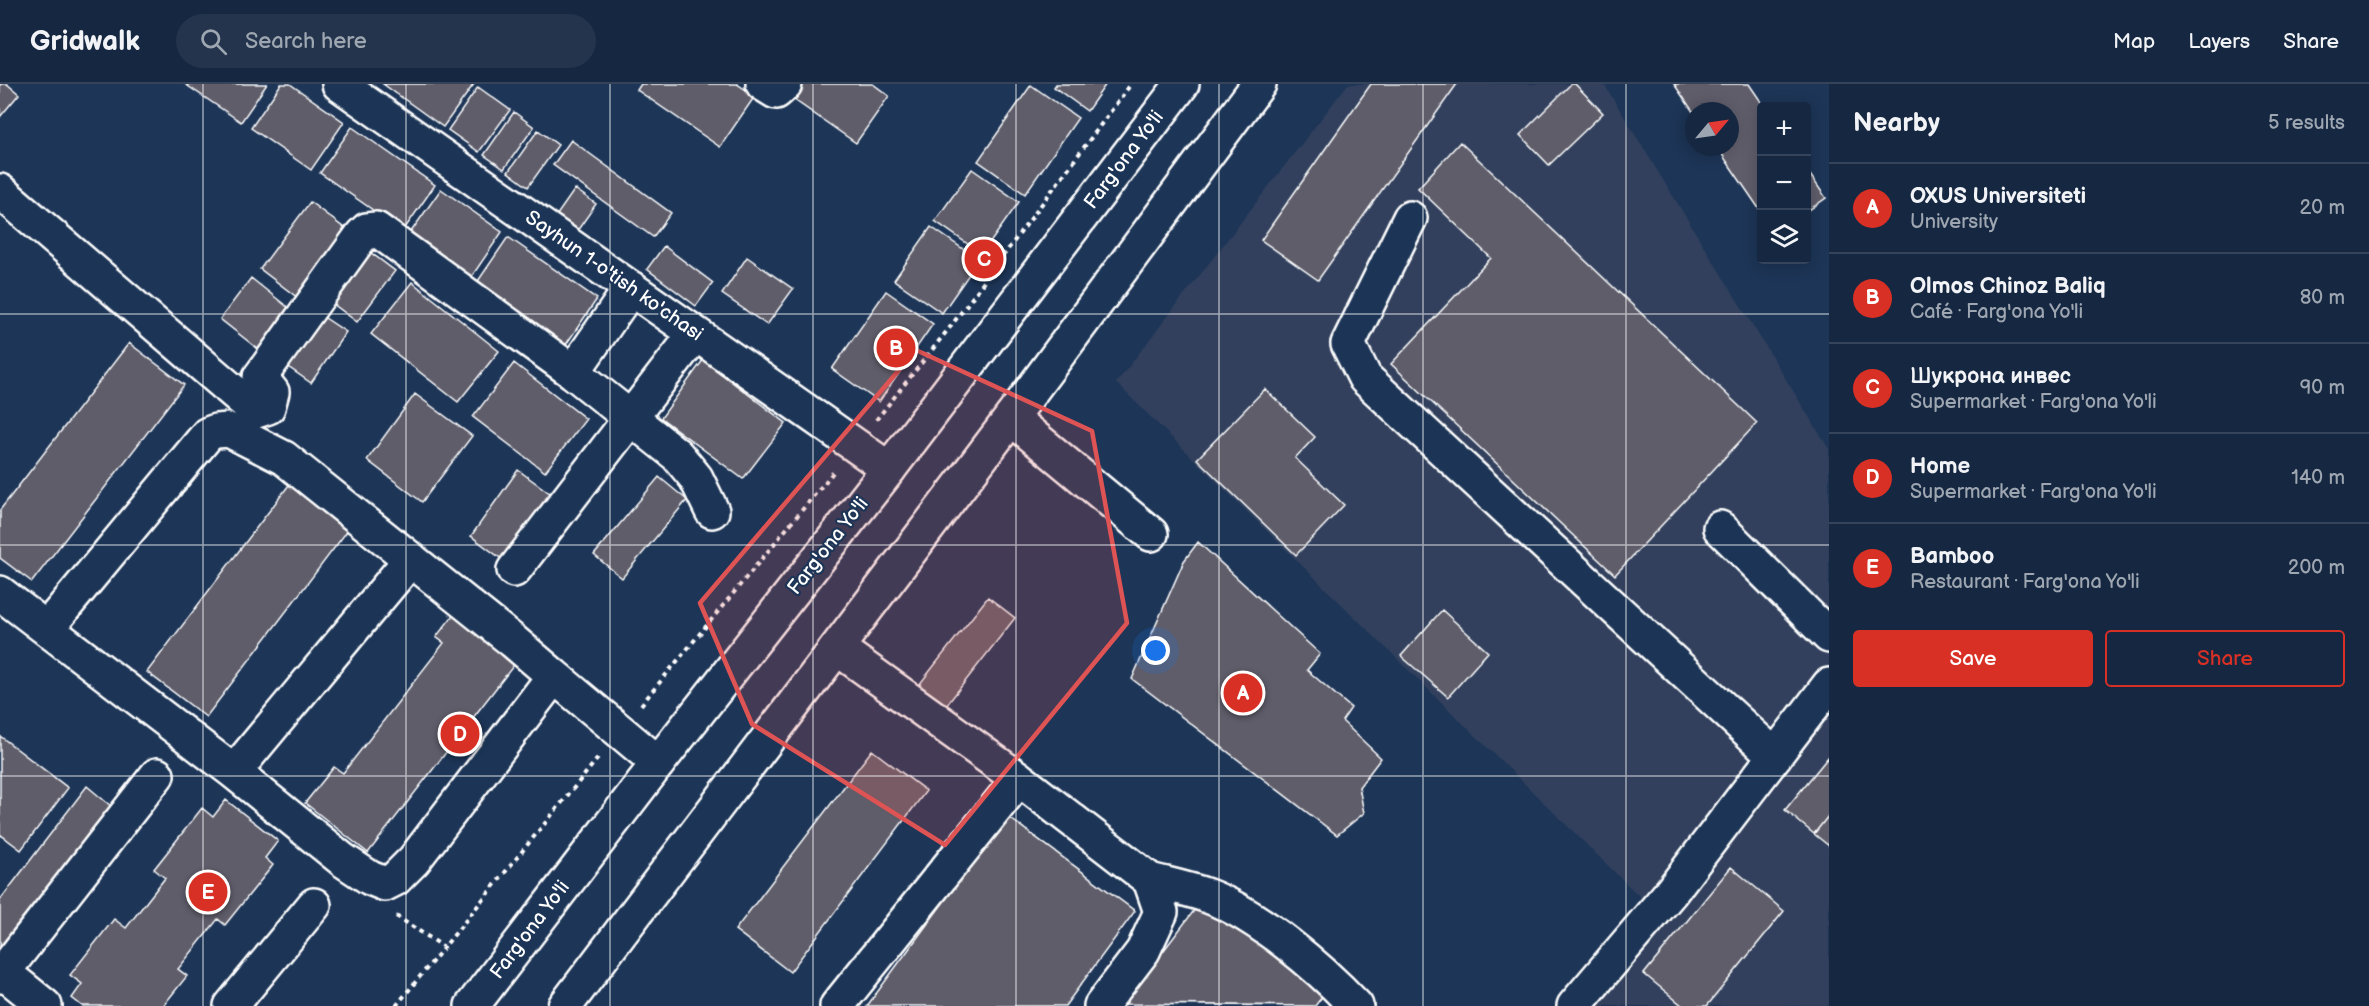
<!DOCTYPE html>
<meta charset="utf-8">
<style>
body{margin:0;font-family:"Balsamiq Sans",sans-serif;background:#23344c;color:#f1f3f6}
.controls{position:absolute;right:18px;top:18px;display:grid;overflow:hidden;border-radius:6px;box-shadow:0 3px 15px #0003}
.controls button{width:54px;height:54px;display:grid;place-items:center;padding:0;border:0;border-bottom:2px solid #35445a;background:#162841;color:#f1f3f6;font:30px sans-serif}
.compass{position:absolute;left:1685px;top:18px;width:54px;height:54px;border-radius:50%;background:#162841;box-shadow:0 3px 15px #0003;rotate:61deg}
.you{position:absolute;left:1156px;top:567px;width:21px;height:21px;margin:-15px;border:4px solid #fff;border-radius:50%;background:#1a73e8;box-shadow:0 0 0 9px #1a73e833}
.badge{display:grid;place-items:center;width:39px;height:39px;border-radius:50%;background:#d93025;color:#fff;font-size:20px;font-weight:700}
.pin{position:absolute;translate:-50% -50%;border:3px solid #fff;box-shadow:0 2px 6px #0006}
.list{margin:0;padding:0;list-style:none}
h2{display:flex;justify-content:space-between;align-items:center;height:78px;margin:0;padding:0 24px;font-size:26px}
h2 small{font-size:20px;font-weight:400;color:#9ea6b1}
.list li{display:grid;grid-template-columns:39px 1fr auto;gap:18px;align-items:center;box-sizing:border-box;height:90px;padding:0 24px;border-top:2px solid #35445a}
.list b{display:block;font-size:22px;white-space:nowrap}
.list p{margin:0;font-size:20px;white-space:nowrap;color:#9ea6b1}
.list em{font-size:20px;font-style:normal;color:#9ea6b1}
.actions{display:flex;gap:12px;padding:18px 24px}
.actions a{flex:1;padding:14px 0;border:2px solid #d93025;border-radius:6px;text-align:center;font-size:21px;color:#d93025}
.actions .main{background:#d93025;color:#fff}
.icon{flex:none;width:33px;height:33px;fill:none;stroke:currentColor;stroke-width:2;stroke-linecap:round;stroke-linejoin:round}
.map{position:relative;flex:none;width:1829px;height:922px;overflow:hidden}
header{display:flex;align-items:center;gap:36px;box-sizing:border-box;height:84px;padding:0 30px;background:#162841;border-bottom:2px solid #35445a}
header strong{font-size:28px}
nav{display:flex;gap:33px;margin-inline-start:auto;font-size:21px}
.search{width:420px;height:54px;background:#23344c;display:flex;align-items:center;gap:15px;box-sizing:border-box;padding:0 21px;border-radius:33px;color:#9ea6b1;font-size:22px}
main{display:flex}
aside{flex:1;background:#162841}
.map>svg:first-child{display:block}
.built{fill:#30415d}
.building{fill:#5e5d6a;stroke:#fff;stroke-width:1.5}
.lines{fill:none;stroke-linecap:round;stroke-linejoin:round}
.minor-casing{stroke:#fff;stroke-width:38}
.major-casing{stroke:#fff;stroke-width:38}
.path{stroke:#fff;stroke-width:4;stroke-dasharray:4.5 4.5;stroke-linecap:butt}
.minor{stroke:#1d3557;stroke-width:33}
.major{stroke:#1d3557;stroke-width:33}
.marked{fill:#de5353;fill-opacity:0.2;stroke:#de5353;stroke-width:4.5;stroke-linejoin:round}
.grid{fill:none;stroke:#fff;stroke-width:1.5;stroke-opacity:0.55}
.labels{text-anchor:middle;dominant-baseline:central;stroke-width:4.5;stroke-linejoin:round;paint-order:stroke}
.street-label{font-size:20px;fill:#fff;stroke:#1d3557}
</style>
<header>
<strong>Gridwalk</strong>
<div class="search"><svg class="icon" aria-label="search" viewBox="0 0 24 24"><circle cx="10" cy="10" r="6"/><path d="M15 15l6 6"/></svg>Search here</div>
<nav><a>Map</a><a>Layers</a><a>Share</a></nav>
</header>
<main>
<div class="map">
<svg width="1829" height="922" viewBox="0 0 1829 922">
<rect width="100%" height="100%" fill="#1d3557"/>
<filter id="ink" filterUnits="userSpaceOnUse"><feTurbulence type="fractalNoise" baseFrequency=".0167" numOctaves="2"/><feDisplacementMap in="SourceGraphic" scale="12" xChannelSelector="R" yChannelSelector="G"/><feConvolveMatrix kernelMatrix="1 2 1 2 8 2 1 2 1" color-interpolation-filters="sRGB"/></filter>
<g filter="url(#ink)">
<path class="built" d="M1348,0H1604L1829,365V922H1563L1649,822L1116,299Z"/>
<path class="building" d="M0,0H7L19,10L0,33Z
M185,0H267L241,38Z
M281,0H290L344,38L311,86L251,44Z
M383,0H474L443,43Z
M641,0H737L755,12L720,63L637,6Z
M803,0H873L889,12L856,59L793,15Z
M1056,0H1106L1087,27L1054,3Z
M1371,0H1457L1318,196L1261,156Z
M1571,0H1575L1603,29L1549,81L1520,51Z
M1674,0H1749L1764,22H1762V129L1717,63H1730V27H1694V29Z
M1031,1L1078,34L1025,110L978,77Z
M478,3L510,26L479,68L448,46Z
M514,28L534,43L504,85L484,71Z
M352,43L435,101L403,147L320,89Z
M538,46L558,61L528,103L508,88Z
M571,56L671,129L653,153L553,81Z
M1460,58L1757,339L1615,491L1391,280L1491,174L1418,104Z
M972,85L1019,118L982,170L935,137Z
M1806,85L1826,114L1806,128Z
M441,105L502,148L470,195L408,152Z
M575,105L596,120L575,150L554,135Z
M310,118L348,147L298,214L260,185Z
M931,143L979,176L942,229L894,196Z
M508,153L597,215L565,262L476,200Z
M362,162L395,187L357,238L324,213Z
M664,162L713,199L696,222L647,185Z
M747,173L793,205L767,241L722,210Z
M251,194L290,225L258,265L220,235Z
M412,198L499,267L458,318L371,250Z
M886,207L933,240L879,318L832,285Z
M316,228L346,248L311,299L281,278Z
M129,259L184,301L32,498L0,474V426Z
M703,276L786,339L743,395L661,334Z
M514,279L586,335L545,388L473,333Z
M1265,305L1315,353L1295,374L1344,421L1296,471L1197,375Z
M415,310L472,352L422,418L367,376Z
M518,386L551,410L503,476L471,452Z
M295,393L354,438L206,633L147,588Z
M659,393L687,416L622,494L594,471Z
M1198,458L1320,570L1307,586L1351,624L1342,637L1381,674L1359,703L1364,729L1337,751L1132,595L1184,477Z
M988,513L1015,534L942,627L915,606Z
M462,520L524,568L368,769L305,719L334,683L343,689L444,559L436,553Z
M1442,526L1488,568L1448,613L1401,572Z
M0,652L68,704L21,766L1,751L0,753Z
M872,666L926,707L790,888L735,846Z
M1829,672V731L1814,750L1785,726Z
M87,702L112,723L0,866V816Z
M226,716L278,757L265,774L273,781L225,841L218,835L178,885L187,892L163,922H82L72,914L82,900L70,891L114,835L126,844L165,794L154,785L202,724L213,733Z
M1829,731V762L1814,750Z
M1007,732L1135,827L1065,922H867Z
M1731,783L1784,827L1707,922H1683L1644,890Z
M1202,816L1325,909L1315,922L1123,920Z"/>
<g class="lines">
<g class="minor-casing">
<path id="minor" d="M339,0L889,385
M763,0L776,8L785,0
M0,107L256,327L268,323L272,308L260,293L362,151L367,146L376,145L573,288L677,371L696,394L712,427
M1410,134L1348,260L1365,294L1775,672
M573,288L631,204
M1011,334L1151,450
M1720,444L1829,552
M514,486L695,250
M0,509L234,688L343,776L370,794L385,800L395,795L414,776L554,592L658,679
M47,544L208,350L216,347L229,346L284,374L513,557L554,592
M837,564L1019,695L1150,796L1161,828L1143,867L1101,922
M234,688L411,475
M1150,796C1169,801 1189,805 1208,812C1258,831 1319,883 1356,922
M3,888L45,922
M0,892L157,691
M231,922L314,821
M837,922L1019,695
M1574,922L1671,808L1829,601"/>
</g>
<g class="major-casing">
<path id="major" d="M472,922L658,679L889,385L1182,0
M565,922L1011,334L1259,0"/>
</g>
<path class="path" d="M876,336L951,242L1131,0
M641,621L835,386
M396,832L444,863
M396,922L599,673"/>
<use href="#minor" class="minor"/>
<use href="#major" class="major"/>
</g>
</g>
<path class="marked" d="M916,266L1092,347L1127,539L945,761L752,640L700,519Z"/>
<path class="grid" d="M203,0V922M406,0V922M610,0V922M813,0V922M1016,0V922M1219,0V922M1423,0V922M1626,0V922M0,230H1829M0,461H1829M0,692H1829"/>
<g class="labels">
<g class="street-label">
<text transform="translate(1124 76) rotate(-53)">Farg'ona Yo'li</text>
<text transform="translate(614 192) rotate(35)">Sayhun 1-o'tish ko'chasi</text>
<text transform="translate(828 462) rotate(-52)">Farg'ona Yo'li</text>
<text transform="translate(530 846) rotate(-53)">Farg'ona Yo'li</text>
</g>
</g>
</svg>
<div class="controls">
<button>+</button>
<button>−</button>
<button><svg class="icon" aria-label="layers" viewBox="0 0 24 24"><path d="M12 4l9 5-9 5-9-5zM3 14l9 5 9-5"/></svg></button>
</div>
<svg class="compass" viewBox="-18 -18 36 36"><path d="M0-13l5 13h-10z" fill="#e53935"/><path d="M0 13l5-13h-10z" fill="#9ea6b1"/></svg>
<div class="you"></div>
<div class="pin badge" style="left:1243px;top:609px">A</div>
<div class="pin badge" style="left:896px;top:264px">B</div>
<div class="pin badge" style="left:984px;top:175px">C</div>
<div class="pin badge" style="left:460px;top:650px">D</div>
<div class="pin badge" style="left:208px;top:808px">E</div>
</div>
<aside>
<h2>Nearby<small>5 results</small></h2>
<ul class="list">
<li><span class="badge">A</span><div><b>OXUS Universiteti</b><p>University</p></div><em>20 m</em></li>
<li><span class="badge">B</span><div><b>Olmos Chinoz Baliq</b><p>Café · Farg'ona Yo'li</p></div><em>80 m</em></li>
<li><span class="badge">C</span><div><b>Шукрона инвес</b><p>Supermarket · Farg'ona Yo'li</p></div><em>90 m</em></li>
<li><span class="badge">D</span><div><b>Home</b><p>Supermarket · Farg'ona Yo'li</p></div><em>140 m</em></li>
<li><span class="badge">E</span><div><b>Bamboo</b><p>Restaurant · Farg'ona Yo'li</p></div><em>200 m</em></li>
</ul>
<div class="actions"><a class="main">Save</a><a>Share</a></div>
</aside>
</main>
